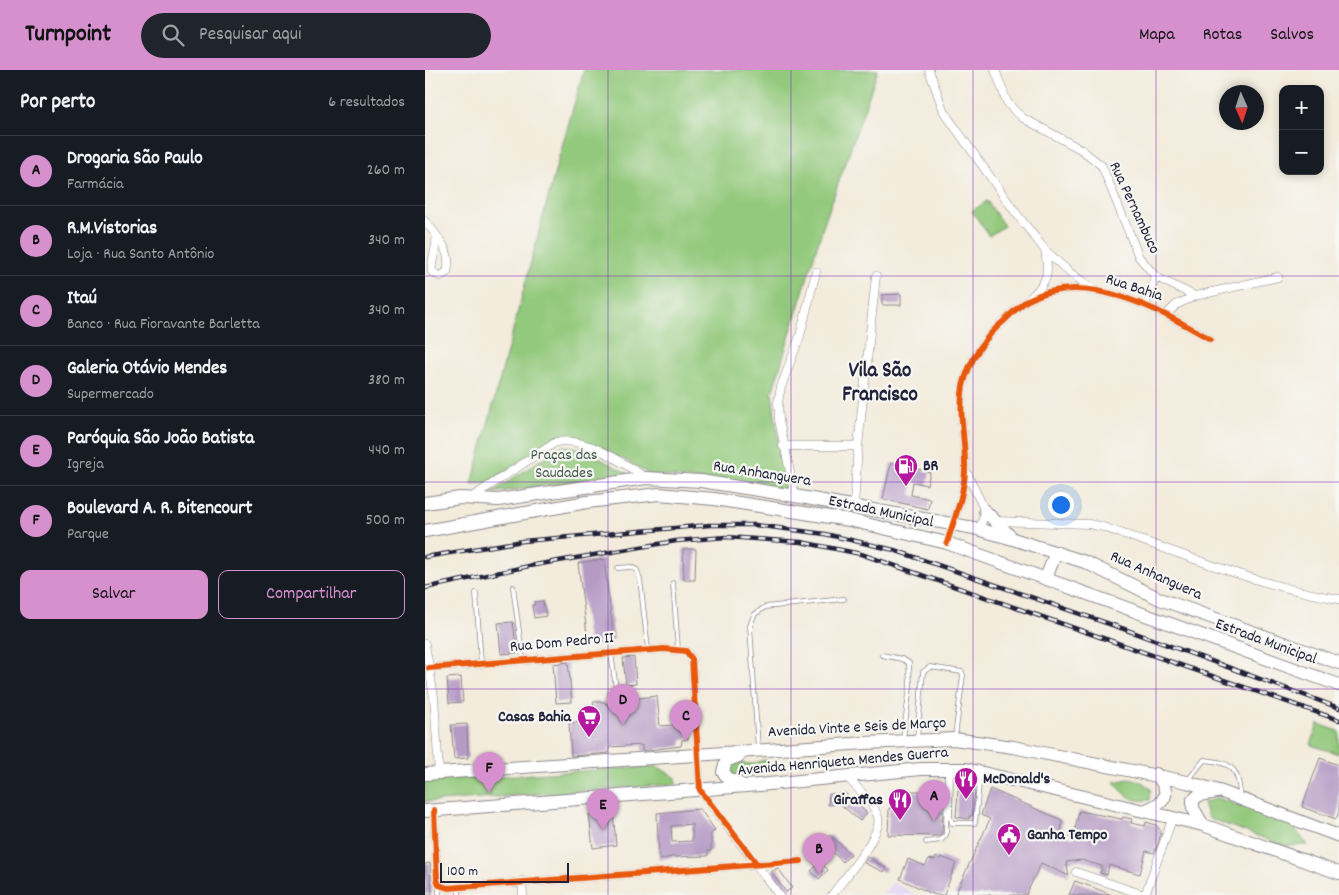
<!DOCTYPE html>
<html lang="pt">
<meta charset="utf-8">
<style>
body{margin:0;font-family:Dekko,sans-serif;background:#20242c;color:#f1f3f6}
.controls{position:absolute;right:15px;top:15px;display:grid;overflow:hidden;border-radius:10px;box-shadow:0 2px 8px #0003}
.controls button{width:45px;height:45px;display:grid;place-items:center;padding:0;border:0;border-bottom:1px solid #363941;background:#171b24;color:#f1f3f6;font:25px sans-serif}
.compass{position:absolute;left:794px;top:15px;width:45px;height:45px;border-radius:50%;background:#171b24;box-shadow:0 2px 8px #0003;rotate:177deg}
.scale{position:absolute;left:15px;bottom:12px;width:129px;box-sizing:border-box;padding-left:5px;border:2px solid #22223b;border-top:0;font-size:14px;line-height:18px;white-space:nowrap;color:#22223b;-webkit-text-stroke:4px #f6f6f2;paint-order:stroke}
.you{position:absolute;left:635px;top:434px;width:18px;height:18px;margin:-12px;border:4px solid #fff;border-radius:50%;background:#1a73e8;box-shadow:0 0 0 8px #1a73e833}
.badge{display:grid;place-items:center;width:32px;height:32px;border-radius:50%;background:#d690ce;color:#111;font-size:16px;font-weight:700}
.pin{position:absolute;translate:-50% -41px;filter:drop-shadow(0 1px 2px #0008)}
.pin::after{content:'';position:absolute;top:26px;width:18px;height:15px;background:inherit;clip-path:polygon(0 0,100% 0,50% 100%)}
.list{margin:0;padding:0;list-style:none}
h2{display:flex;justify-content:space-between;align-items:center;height:65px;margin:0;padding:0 20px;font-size:21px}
h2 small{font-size:16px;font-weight:400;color:#9ea1a6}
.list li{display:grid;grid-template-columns:32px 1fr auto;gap:15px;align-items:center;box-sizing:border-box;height:70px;padding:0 20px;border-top:1px solid #363941}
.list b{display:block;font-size:19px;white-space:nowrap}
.list p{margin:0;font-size:16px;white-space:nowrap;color:#9ea1a6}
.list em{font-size:16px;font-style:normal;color:#9ea1a6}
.actions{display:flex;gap:10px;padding:15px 20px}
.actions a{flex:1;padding:11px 0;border:1px solid #d690ce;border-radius:10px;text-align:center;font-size:18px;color:#d690ce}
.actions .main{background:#d690ce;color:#111}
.icon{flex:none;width:28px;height:28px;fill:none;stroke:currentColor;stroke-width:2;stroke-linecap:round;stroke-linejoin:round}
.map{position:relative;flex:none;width:914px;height:825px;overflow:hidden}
header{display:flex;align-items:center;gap:30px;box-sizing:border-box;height:70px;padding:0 25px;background:#d690ce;color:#111}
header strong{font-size:24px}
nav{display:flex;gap:28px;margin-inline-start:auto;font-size:18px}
.search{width:350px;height:45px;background:#20242c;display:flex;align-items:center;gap:12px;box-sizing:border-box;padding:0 18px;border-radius:28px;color:#9ea1a6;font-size:19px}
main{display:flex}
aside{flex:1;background:#171b24}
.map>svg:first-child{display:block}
.built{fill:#e1d4f4}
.green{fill:#93c97b;stroke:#5a765b}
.building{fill:#b59ac4;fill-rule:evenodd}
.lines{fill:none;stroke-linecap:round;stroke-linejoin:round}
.service-casing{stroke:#8a868b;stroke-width:5.5}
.minor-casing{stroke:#8a868b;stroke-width:9}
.primary-casing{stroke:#8a868b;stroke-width:14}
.service{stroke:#fff;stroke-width:4}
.minor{stroke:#fff;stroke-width:8}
.primary{stroke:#fff;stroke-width:12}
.rail-casing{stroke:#22223b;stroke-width:4.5}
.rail{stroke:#f6f6f2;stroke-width:2.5;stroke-dasharray:8;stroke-linecap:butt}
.cycleway-casing{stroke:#f6f6f2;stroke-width:9}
.cycleway{stroke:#e8590c;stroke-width:6}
.grid{fill:none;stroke:#7b2cbf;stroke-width:1;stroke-opacity:0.55}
.labels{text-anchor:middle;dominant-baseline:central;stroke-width:4.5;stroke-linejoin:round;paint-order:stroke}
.street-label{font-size:16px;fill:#22223b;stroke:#f6f6f2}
.park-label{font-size:16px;fill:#4a5c51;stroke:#f6f6f2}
.poi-label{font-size:16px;font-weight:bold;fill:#22223b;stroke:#f6f6f2;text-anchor:start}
.district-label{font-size:21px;font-weight:bold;fill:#22223b;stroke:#f6f6f2}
</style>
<header>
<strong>Turnpoint</strong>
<div class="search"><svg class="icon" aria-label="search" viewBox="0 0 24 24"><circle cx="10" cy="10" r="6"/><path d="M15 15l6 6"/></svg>Pesquisar aqui</div>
<nav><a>Mapa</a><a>Rotas</a><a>Salvos</a></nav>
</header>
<main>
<aside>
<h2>Por perto<small>6 resultados</small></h2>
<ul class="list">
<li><span class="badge">A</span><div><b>Drogaria São Paulo</b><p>Farmácia</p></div><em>260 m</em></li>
<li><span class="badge">B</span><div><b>R.M.Vistorias</b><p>Loja · Rua Santo Antônio</p></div><em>340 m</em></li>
<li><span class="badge">C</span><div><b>Itaú</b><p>Banco · Rua Fioravante Barletta</p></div><em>340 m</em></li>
<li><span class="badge">D</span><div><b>Galeria Otávio Mendes</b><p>Supermercado</p></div><em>380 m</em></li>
<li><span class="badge">E</span><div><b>Paróquia São João Batista</b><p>Igreja</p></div><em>440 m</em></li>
<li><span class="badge">F</span><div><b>Boulevard A. R. Bitencourt</b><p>Parque</p></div><em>500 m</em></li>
</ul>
<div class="actions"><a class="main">Salvar</a><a>Compartilhar</a></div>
</aside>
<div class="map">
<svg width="914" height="825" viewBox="0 0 914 825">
<rect width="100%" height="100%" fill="#f6f6f2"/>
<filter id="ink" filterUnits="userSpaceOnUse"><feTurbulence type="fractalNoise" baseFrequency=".02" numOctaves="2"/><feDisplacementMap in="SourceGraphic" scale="10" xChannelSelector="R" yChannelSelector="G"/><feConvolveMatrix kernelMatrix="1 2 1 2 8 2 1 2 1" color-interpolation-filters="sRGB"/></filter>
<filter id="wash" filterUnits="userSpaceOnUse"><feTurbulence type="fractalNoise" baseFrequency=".0096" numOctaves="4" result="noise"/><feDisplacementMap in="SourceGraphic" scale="20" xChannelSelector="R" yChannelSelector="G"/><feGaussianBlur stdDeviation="1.12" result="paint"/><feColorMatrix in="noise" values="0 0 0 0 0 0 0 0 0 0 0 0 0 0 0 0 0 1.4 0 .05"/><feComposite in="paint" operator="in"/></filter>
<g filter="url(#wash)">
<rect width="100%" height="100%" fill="#f3ebdb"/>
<path class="built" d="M468,812L491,825H457Z"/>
<path class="green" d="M159,0H453L398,157L347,323L355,381L366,421L223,404L202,391L138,363L63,413L47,414L132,94Z
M562,131L579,156L564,166L547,141Z
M137,376L156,378L203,404L66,423Z
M893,654L914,661V684L886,675Z
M339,690L343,691L327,705L301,706L306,693L328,694Z
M232,696L251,708V714L0,732V711Z
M704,709L717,712L726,719L725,730C705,732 702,726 689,712Z
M792,728L865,753L883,775L860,776L783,748L778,733Z"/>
<g id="blocks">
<path class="building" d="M476,224V235H457V225Z
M466,393L505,402L502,415L488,412L486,425L505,429L503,439L458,429Z
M258,479H271L270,510H259Z
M179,489L189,570L163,572L153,493Z
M118,531L121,546L109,548L107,535H110L109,532Z
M88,552L92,583L76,584L73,553Z
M209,587L211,614L201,615L198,588Z
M143,592L147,632L131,633L128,594Z
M36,607L38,632L24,633L22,608Z
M232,626L235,656L262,654L263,669L257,670L256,676L217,681V675L184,677V683L146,686L144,653L157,652L156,638L169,637L168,632H180V634L203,633L202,631L213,630V628Z
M42,654L43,688L29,689L26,655Z
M895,688L914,695V742L911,749L877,737Z
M565,719L637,750L636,765L648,768L654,741L697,749L698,747L707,749L706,753L720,756L721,752L731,755L736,761L734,771L729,783L721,781L715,804L684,795L682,805L675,803L677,796L656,790L641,792L644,806L616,793L601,825H530L565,749L556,745Z
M533,720L550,721L547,746H544V749L531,747Z
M475,721H510V740L518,741L517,763L515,766L463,765L464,738L475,739Z
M420,723L442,743L435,751L415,734L403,735L404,724Z
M275,739L290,760L286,764V781H283V786L246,787L234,790L232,743ZM267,754V771L247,772L246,756Z
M188,741L191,775L168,778L164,744Z
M405,765L426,784L418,792L398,773Z
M443,787L461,798L459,802L439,793Z
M511,787L515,789L516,787L531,793L519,825H510L475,809L483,789L500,796L504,789L510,790Z
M395,792L403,800L394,809L386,801Z
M5,793L7,824H0V794Z
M353,798L367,818L361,822L346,802Z
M650,811L667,817L687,825H644Z"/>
</g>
</g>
<g filter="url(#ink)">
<use href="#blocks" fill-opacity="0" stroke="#8a868b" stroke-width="1"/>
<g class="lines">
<g class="service-casing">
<path id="service" d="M193,498L206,497L212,500L215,509L223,579
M248,513L253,579
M88,517L98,590
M51,523L56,593
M186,583L191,619
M457,585L477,589L484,593L485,617L478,668
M492,668L498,602L505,597L537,602L538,605L530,667
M333,679L325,556L329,545L340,537L419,529
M526,701L525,747L527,753H550L555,704
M763,710L779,690C807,692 814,699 815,726
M501,772L516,770L521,765L522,701
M34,817V825
M14,825V815"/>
</g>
<g class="minor-casing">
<path id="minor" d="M504,0L519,42L591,143L620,180L644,202L668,219
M570,0L582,32L589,40L598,48L657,80L677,96L714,187L731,207L770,226L853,207
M0,151C12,166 28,181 22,202L15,206L7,202C5,190 13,179 11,165
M606,227C624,210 624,203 620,180
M720,234L731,207
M742,244L751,235L770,226
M358,376H433
M540,399L560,441L555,459
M370,426L354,350L353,332L356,317L375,266L391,202
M47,427L131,372C162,367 197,392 221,408
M429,436L433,376L451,206
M570,451L664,454L678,457C756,483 832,516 914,529
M522,473C529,449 539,426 540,400C541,372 533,345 538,316C544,291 560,266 580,250C587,243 595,235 603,230C661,199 735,240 785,269
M0,574L9,627L14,703
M4,598L239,579L261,581L267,589L275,720L354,825
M9,740L12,809L14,815L23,818L376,791
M651,802L719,825
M97,811L98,825
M407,825C418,810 458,764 453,747C448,732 432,718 422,707
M720,825L748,747"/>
</g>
<g class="primary-casing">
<path id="primary" d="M0,433L35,428L73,430L221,408L276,411L370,426L549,458L588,469L660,492L735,529L914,593
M560,441L586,467
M0,461L162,432L234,424L289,429L424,450L522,473L914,615
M623,503L631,482
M314,686L301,691L298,702L303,708L319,716
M0,704L440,673L529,669L588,677L762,712L797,722L914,766
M721,740C743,732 746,722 731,704
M0,741L334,715L496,699H541L778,755L914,803
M778,755L768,738V730L774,725L792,722"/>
</g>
<use href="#service" class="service"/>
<use href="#minor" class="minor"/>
<use href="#primary" class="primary"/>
<g class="rail-casing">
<path id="rail" d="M0,487L98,471L285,455H330L400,464L469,480L699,559L914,638
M0,518L104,496L251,471L301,467L345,470L376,472L436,484L914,650"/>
</g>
<use href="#rail" class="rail"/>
<g class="cycleway-casing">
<path id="cycleway" d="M522,473C529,449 539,426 540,400C541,372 533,345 538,316C544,291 560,266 580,250C587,243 595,235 603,230C661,199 735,240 785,269
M4,598L239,579L261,581L267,589L275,720L332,794
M9,740L12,809L14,815L23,818L376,791"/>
</g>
<use href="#cycleway" class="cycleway"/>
</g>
</g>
<path class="grid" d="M183,0V825M366,0V825M548,0V825M731,0V825M0,206H914M0,412H914M0,619H914"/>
<defs>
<g id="fuel-pin" transform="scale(1.25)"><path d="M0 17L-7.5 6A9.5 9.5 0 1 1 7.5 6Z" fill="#b5179e" stroke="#f6f6f2"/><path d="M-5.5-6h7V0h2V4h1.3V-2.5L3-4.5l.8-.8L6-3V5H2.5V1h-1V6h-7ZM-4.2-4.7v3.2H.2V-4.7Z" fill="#fff"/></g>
<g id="supermarket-pin" transform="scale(1.25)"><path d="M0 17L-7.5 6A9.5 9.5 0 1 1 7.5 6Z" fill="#b5179e" stroke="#f6f6f2"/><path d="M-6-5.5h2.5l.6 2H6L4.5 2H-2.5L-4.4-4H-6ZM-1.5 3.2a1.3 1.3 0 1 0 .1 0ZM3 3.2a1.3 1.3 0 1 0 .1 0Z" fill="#fff"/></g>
<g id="restaurant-pin" transform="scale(1.25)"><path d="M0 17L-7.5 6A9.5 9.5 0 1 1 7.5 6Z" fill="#b5179e" stroke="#f6f6f2"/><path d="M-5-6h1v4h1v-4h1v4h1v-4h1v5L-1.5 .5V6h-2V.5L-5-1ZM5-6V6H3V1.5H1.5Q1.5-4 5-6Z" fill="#fff"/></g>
<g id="civic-pin" transform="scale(1.25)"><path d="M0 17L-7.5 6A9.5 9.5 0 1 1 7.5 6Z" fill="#b5179e" stroke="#f6f6f2"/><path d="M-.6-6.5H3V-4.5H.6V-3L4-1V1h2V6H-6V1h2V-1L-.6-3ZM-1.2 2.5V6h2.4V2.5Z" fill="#fff"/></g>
</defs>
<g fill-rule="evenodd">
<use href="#fuel-pin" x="481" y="396"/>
<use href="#supermarket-pin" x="164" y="647"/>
<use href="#restaurant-pin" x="541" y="709"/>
<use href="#restaurant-pin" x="475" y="730"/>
<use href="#civic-pin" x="584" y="765"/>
</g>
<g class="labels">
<g class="street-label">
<text transform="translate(709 138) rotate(65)">Rua Pernambuco</text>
<text transform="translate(709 218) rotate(18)">Rua Bahia</text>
<text transform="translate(337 404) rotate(9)">Rua Anhanguera</text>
<text transform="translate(456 442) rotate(12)">Estrada Municipal</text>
<text transform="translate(731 506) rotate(24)">Rua Anhanguera</text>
<text transform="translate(841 572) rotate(20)">Estrada Municipal</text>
<text transform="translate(137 573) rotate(-5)">Rua Dom Pedro II</text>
<text transform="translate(432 658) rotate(-3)">Avenida Vinte e Seis de Março</text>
<text transform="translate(418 692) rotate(-5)">Avenida Henriqueta Mendes Guerra</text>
</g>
<g class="park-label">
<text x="139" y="385">Praças das<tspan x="139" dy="18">Saudades</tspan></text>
</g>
<g class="poi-label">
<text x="498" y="396">BR</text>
<text x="146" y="647" text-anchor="end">Casas Bahia</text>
<text x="558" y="709">McDonald's</text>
<text x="458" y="730" text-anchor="end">Giraffas</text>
<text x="602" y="765">Ganha Tempo</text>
</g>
<g class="district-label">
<text x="455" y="302">Vila São<tspan x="455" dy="24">Francisco</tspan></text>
</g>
</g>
</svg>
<div class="controls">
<button>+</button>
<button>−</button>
</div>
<svg class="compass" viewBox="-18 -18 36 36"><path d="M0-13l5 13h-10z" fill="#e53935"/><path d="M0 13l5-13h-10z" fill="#9ea1a6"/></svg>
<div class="scale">100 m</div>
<div class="you"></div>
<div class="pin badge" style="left:509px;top:751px">A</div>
<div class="pin badge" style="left:394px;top:804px">B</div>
<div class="pin badge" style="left:261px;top:671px">C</div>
<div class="pin badge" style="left:198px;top:655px">D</div>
<div class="pin badge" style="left:178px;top:760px">E</div>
<div class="pin badge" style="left:64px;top:723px">F</div>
</div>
</main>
